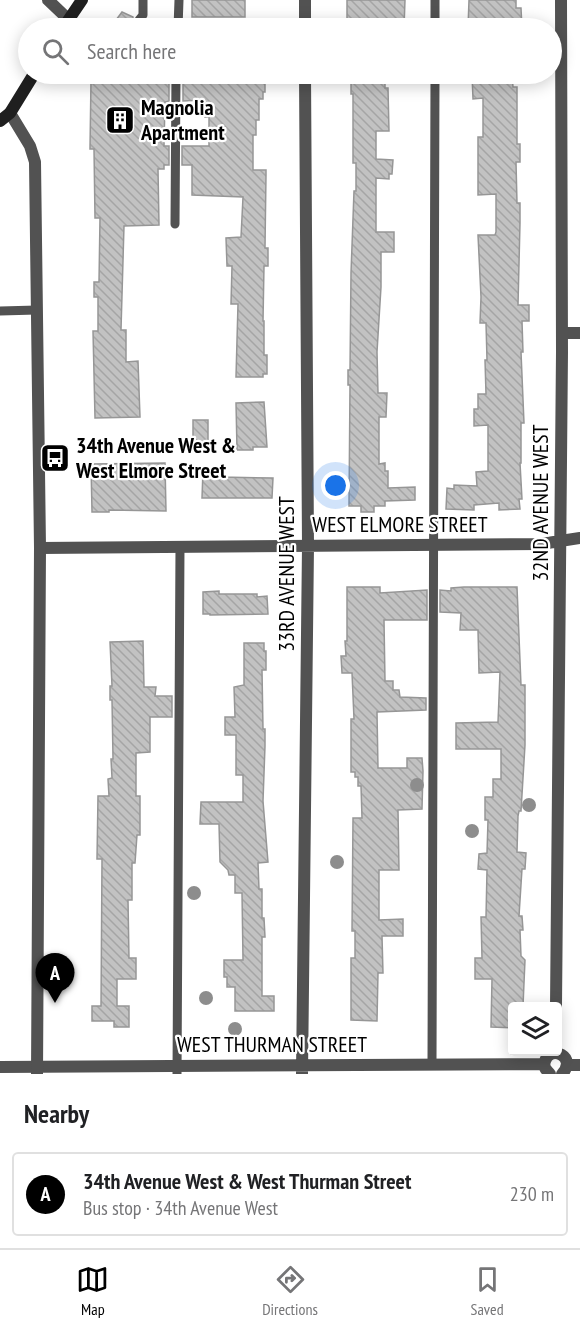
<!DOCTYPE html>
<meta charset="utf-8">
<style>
body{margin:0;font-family:"PT Sans Narrow",sans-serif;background:#f2f2f2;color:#202124}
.controls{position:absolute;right:18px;bottom:18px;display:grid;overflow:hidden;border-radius:6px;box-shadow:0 3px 15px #0003}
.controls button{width:54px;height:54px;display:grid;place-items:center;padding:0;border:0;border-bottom:2px solid #e0e0e0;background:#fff;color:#202124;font:30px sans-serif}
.you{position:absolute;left:336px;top:486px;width:21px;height:21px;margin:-15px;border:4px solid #fff;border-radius:50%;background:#1a73e8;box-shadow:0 0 0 9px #1a73e833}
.badge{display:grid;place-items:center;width:39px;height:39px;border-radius:50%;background:#000;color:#fff;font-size:20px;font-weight:700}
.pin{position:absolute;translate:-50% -50px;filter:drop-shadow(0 2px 3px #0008)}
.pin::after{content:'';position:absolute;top:32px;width:21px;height:18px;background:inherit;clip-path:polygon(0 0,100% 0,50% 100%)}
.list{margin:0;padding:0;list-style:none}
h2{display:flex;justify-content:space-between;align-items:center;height:78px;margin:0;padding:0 24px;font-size:26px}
h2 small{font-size:20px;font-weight:400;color:#757577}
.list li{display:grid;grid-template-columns:39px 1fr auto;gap:18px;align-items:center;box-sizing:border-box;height:84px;margin:0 12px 12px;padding:0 12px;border:2px solid #e0e0e0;border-radius:6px}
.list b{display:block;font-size:22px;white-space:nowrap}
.list p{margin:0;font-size:20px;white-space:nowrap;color:#757577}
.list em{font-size:20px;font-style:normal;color:#757577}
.icon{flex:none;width:33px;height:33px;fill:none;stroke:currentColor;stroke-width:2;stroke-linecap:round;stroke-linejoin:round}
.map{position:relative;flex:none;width:580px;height:1074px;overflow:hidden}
.search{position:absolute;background:#fff;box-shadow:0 3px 15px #0003;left:18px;right:18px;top:18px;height:66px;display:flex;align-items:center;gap:15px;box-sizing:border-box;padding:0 21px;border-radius:33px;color:#757577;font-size:22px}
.sheet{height:174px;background:#fff}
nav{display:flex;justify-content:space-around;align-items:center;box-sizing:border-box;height:84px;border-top:2px solid #e0e0e0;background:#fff;font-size:16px;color:#757577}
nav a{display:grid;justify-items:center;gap:3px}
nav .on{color:#000}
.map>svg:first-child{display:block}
.building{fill:url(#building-back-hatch);stroke:#969696;stroke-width:1.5}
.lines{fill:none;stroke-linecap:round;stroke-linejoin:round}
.service{stroke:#525252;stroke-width:9}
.minor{stroke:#525252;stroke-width:12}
.tertiary{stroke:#525252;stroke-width:12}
.secondary{stroke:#1f1f1f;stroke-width:12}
.tree{fill:#8d8d8d}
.labels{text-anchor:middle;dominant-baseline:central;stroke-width:4.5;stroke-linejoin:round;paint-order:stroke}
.poi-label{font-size:22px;font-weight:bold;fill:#000;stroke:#fff;text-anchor:start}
.street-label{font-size:22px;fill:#000;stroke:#fff}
</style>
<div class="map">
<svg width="580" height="1074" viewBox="0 0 580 1074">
<defs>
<pattern id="building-back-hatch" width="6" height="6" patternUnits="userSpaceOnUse" patternTransform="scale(1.5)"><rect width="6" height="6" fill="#c2c2c2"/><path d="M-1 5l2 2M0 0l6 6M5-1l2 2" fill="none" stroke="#a5a5a5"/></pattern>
</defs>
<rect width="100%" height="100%" fill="#fff"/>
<path class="building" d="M192,0H245V17H192Z
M347,0H405L404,28H347Z
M469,0H516V8H521L522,28H468Z
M122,12L133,17V22L135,26H141L145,23L156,28H122L116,20Z
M205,74H261L265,78V92H263V99H259V120H256V135H253V170H266V175L265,248H268V266H264L263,321H264V355H267V374H263V377H236L238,304H231L232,266H227L226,238L241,237L243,197L192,195V165H182V146H209V117H205V100L183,101V82H205Z
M479,74H512L513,87H517V144H520V162H516L517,203H520V223L518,305H529V321H522L523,352H521L524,423H521V463H520L522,499H519L520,509L499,510V503L474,505V510L446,509L447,488L454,489V485L477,486L476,472L488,471V425L474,426V409H478V394H486L485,360H487L486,323H480L481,297L478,235H495L496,232V194L478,195V137H483V98L473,99L472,75Z
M94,76L164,77V83H169V101L165,102L164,146H169V165H164V169H158L159,225L124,226L121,330H126V362L138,361L140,417L95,418L93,331H98V297H94V282H99L100,218H95L94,149H90L91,80H94Z
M351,77H385V88H388L389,131H376V159L393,160L392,174H389V179L376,178V232H394V252H381V287L377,352L378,393H387L386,417H379V464L385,463V471H388V488L415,487V500L385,501V506H374V512H361V506H349L350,385H348V370H350L351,273L354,191H356V163H353V94H351Z
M264,402L267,447H253V450H237L236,403Z
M193,420H208V442H193Z
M165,463L166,511L109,510V512H92L91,464Z
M203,470L221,471L220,477L273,478L272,498H202Z
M347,587H380V593L427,590V620H384L385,681H393V690H399L400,697L426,698V710L377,712L378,768H407V758H422L423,771L422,809L398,810L399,870H379V920L403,919V936H382L383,973H378L377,1021L351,1020V958H355V931H352L353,818H362L361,786H358V777H355V772H351V719H354L352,673H342L341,656H346L345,641H347Z
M464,587H517L521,685H525V745L521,811H519L518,816L517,852L526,853L525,869H522L519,916H522L523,930H520L521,956L525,960L523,1006H513V1028L491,1027L492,979H475V958H482L481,917H486L487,870L478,869L479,854L487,853L488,820H485V797H493V779H501V749H456V723L498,722L500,672L479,673L478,630H460L461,613L440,612V590L451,591V588Z
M219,591V594H257V597L267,596L268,614L210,615V614H203V592Z
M143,641L144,687H156L155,696H172V717H150V752L136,753V796H140V835H137L135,863H132V900H128L129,958H136V979H117V1006H129V1027H114V1021H92V1006H101L102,859H97L98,796H109L108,779L112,778L111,759H113L112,700H110V686H112L110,642Z
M244,643H264V651H266V670H262L263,729H265V746L263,801L268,862L258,863L259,889H262V918H264L265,937H262V996H274V1011H235V987H227V977H224V960H243L242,893H235V875H229L228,870L220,862L219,824H200L201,802H243V775H236V735H225V717H235L234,687L244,685Z"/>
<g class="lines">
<path class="service" d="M139,20L143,15V0
M178,28L179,0
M435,28V0
M175,224L176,74
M0,311L37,310
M432,1064L435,74
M177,1074L180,547"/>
<path class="minor" d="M48,0L69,20
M305,0V28
M562,333H580
M40,548L541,544L580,538
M556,1006L562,352L561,0
M567,1065H580
M0,1067L544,1064
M302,1074L308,546L305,74
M550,1074C546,1070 543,1067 545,1061C550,1044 578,1057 562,1074"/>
<path class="tertiary" d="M10,113L30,146L35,162L40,548L37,1074"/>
<path class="secondary" d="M63,28L82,0
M0,121L10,113L34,74"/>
</g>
<g class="tree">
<circle cx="417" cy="785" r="7"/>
<circle cx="529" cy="805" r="7"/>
<circle cx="472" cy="831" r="7"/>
<circle cx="337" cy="862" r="7"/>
<circle cx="194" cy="893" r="7"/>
<circle cx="206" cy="998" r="7"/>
<circle cx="235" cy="1029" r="7"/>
</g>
<defs>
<g id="building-square" transform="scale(1.5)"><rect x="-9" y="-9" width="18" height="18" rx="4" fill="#000" stroke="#fff"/><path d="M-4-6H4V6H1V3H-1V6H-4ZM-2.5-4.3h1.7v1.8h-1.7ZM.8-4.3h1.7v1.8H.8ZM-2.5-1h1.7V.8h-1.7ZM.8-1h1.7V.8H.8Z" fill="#fff"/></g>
<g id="bus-square" transform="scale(1.5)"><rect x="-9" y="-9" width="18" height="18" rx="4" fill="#000" stroke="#fff"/><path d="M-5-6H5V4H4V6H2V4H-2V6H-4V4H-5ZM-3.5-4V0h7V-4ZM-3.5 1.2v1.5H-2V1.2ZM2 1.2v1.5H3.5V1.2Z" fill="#fff"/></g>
</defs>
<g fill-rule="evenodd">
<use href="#building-square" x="120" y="120"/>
<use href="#bus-square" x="55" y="458"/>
</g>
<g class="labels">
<g class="poi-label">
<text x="141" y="107">Magnolia<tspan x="141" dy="25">Apartment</tspan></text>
<text x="76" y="445">34th Avenue West &amp;<tspan x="76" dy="25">West Elmore Street</tspan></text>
</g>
<g class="street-label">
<text transform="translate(540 503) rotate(-90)">32ND AVENUE WEST</text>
<text x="400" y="524">WEST ELMORE STREET</text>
<text transform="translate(286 574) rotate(-90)">33RD AVENUE WEST</text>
<text x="272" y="1044">WEST THURMAN STREET</text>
</g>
</g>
</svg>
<div class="controls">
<button><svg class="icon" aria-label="layers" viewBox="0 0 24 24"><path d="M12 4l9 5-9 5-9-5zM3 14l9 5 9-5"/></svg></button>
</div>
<div class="you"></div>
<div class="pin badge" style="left:55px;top:1003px">A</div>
<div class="search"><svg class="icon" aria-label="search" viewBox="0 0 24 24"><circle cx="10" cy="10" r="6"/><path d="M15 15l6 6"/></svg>Search here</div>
</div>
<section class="sheet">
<h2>Nearby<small></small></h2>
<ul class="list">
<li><span class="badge">A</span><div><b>34th Avenue West &amp; West Thurman Street</b><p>Bus stop · 34th Avenue West</p></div><em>230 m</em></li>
</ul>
</section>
<nav>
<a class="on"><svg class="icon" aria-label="map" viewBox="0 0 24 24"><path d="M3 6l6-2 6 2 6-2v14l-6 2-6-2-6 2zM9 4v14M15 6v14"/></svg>Map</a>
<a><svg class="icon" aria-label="directions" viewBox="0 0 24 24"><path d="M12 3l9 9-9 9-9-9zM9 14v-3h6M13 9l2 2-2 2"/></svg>Directions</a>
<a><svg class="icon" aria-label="saved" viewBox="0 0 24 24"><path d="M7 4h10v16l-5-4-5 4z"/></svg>Saved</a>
</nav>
